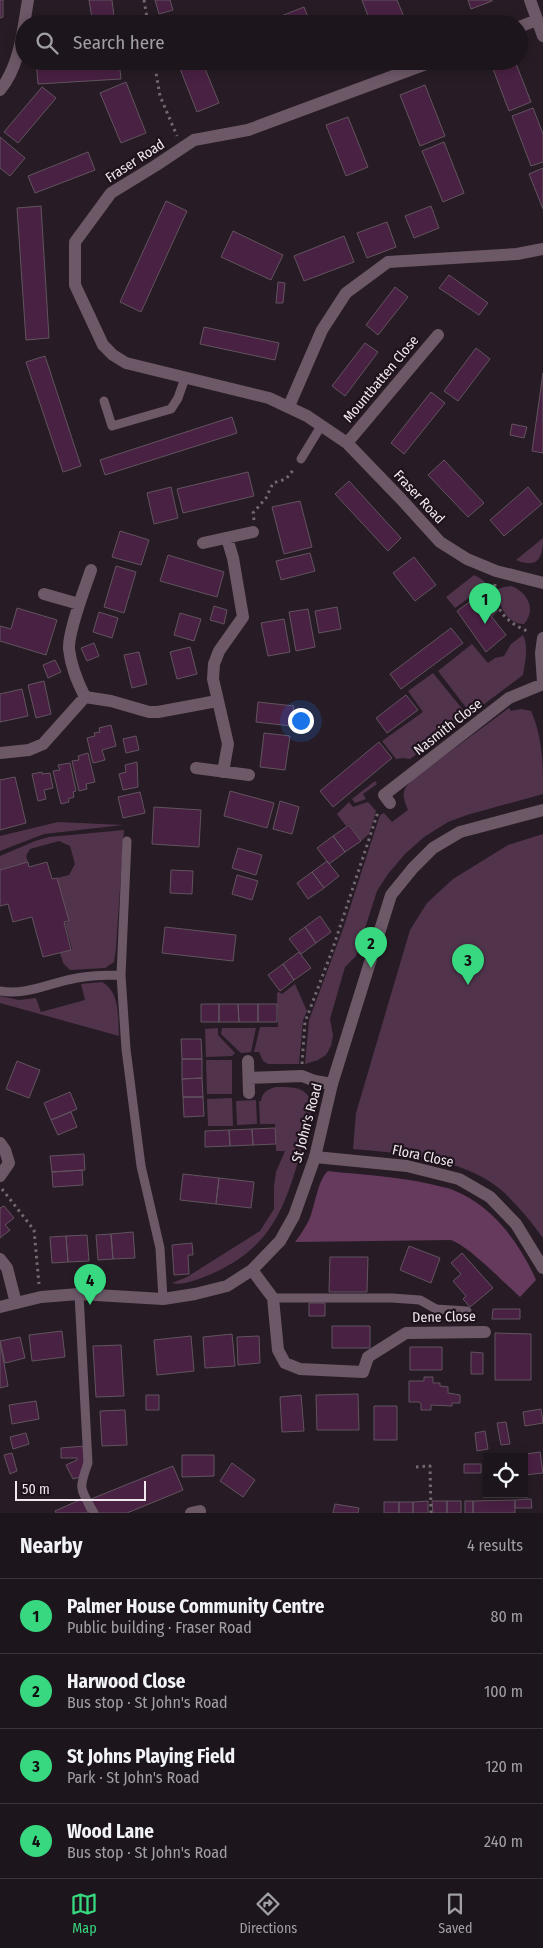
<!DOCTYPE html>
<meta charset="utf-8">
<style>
body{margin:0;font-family:"Fira Sans Condensed",sans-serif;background:#2a2229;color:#f1f3f6}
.controls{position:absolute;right:15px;bottom:15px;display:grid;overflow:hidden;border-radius:0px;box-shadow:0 2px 12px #0003}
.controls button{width:45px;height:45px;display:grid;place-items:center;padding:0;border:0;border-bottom:1px solid #3b343b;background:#1d151c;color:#f1f3f6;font:25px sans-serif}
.scale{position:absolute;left:15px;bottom:12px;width:131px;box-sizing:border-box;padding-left:5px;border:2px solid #f0e8ee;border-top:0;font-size:14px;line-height:18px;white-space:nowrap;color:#f0e8ee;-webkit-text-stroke:4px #1e131c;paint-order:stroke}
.you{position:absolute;left:300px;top:720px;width:18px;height:18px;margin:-12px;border:4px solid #fff;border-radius:50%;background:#1a73e8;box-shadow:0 0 0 8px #1a73e833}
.badge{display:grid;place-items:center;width:32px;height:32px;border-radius:50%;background:#37d880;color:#111;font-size:16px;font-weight:700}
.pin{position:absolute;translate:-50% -41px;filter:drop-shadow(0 1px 2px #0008)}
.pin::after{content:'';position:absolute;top:26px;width:18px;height:15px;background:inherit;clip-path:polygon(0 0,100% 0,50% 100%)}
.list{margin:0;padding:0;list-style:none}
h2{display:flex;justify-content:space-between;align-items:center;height:65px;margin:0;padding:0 20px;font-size:21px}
h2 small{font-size:16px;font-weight:400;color:#a09fa3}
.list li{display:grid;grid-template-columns:32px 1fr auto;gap:15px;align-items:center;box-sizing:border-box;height:75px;padding:0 20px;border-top:1px solid #3b343b}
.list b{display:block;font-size:19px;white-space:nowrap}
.list p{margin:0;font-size:16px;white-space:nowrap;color:#a09fa3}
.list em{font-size:16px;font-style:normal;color:#a09fa3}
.icon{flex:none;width:28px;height:28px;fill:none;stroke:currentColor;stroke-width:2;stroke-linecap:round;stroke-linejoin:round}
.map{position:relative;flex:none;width:543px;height:1513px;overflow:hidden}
.search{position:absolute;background:#1d151c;box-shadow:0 2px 12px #0003;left:15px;right:15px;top:15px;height:55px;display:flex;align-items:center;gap:12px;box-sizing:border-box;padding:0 18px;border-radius:28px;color:#a09fa3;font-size:19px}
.sheet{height:365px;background:#1d151c}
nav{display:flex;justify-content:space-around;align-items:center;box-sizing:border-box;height:70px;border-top:1px solid #3b343b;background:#1d151c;font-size:14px;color:#a09fa3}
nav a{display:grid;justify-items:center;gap:2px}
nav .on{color:#37d880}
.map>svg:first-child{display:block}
.green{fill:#51344b}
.forest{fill:#653a5d}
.building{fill:#492143;stroke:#61545e}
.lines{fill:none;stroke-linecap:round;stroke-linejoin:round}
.path{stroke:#736971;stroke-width:3;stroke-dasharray:2.5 4;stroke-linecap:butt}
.service{stroke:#6d5868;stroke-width:9}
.minor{stroke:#6d5868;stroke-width:12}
.tertiary{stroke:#6d5868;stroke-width:12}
.labels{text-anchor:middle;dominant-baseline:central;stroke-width:4.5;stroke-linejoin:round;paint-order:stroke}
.street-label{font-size:14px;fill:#f0e8ee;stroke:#1e131c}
</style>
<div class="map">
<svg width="543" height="1513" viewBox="0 0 543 1513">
<rect width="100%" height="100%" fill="#271c25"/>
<path class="green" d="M543,538C543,558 538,569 516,560Z
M474,575C497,586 486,595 498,611L492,617L474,594L455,608L446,597Z
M511,586C527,591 537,610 524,624C508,625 497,604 498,589L504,587Z
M523,635C529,647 525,662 523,675L471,714L438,671L472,644L488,663L495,658L504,656L511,644Z
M433,673L468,716L410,759L403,758L396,759L382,741L423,712L408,691Z
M509,708L511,711L521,709L531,711C543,738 543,765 543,794L467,815L448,822L424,837L405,854L388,874L377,891L356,956L345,967L330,1019L333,1035L331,1046L326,1055L318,1060L305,1064L309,1020L343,929L380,815L384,813L392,822L408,810C402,795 401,791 413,779Z
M375,781L377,784L363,794L366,799L355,803L352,799Z
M349,802L353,807L368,802L376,811L369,834L361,841L349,824L346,826L337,814Z
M58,822L123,825L44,834L0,851V836Z
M124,830L116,948L114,962L105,968L70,970L63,963L60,953L72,949L65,923L69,922L57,878L69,875L75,864L70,846L59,841L30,849L26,856L28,862L0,870V856L35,841L49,837Z
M543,834V1238C530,1220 516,1203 500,1189C463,1158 399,1153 353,1149L356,1113L410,930L427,903L453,879L508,845Z
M102,982C120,992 118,1017 119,1036L0,1003V996L19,1000L36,998L41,1012L85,1000L81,984Z
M295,984L307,1011L303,1020L299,1064H268L263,1061L259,1052H254L260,1027H278L277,993L279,992L282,994Z
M218,1028V1035L235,1053L232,1056L206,1057L205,1029Z
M222,1028H256L251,1052L241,1053L221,1034Z
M206,1060H232V1094H207Z
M276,1087C293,1087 308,1086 312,1106C309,1124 303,1141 299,1158C283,1215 266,1251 209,1275C198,1279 184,1286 172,1283L187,1277L260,1231L274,1209V1186L276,1172L285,1151H276L275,1124H260L259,1101H261C262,1092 268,1089 276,1087Z
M232,1098L233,1126H208L207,1099Z
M256,1100L257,1124L237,1125L236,1101Z"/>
<path class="forest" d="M328,1171C363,1175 395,1176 430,1184C437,1186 446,1187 453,1190C492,1205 520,1243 536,1280L520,1297C503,1282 470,1247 451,1240L295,1242C300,1236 304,1229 308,1222C315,1209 317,1180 328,1171Z"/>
<path class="building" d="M0,0H3V17L0,18Z
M89,0H112L115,24H93Z
M155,0H170L173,10L159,14Z
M362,0H397L407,24H371Z
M468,0H492V1L471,9Z
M304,7L311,24H284L281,16Z
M36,61H119L121,79L38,84Z
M177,61H202L219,103L197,112Z
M300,61H322L303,69Z
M490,61H515L531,102L509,111Z
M126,82L146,133L121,143L100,93Z
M425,85L445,136L420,146L400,95Z
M42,87L56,98L18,143L4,132Z
M533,108L543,134V162L531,166L512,116Z
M348,117L368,167L346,176L326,125Z
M0,137L25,158L10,176L0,168Z
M444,142L464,193L443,202L422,151Z
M88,152L95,170L35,193L28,176Z
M543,168V209L529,174Z
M166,201L187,211L141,312L120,302Z
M41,206L49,338L26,340L17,208Z
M431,206L439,228L414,238L405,216Z
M387,222L396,247L367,258L357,233Z
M233,231L283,255L271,280L221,257Z
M344,236L354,262L304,281L294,256Z
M449,275L488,303L479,315L439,288Z
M278,282L285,283L283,303H276Z
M395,287L408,297L378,335L366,325Z
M204,327L279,343L275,360L200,344Z
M365,343L378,352L345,396L332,386Z
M476,348L490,359L458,401L444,391Z
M45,356L81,466L63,472L26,362Z
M543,373V453L532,451Z
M431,392L445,403L404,454L391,443Z
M232,417L237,433L105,475L100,460Z
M512,424L527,427L524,438L510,435Z
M444,460L484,503L468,517L428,475Z
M248,472L254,496L183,513L177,489Z
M349,481L401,538L388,551L335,494Z
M171,487L178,518L154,524L147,493Z
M528,487L542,504L504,536L490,520Z
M300,501L312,547L284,554L272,507Z
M120,531L149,540L141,565L112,557Z
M310,553L315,571L281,580L276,561Z
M168,555L224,572L217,597L160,581Z
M414,557L436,585L415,601L393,573Z
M116,566L136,572L124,613L104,607Z
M476,597L506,635L486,652L457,611Z
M214,606L227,610L224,624L210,620Z
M337,607L341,629L319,633L315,611Z
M17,608L57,620L46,655L0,641V626L11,629Z
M308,609L315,647L296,651L289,612Z
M99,612L118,618L112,638L93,632Z
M180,613L201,619L194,641L174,635Z
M284,619L290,652L268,656L261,623Z
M451,628L463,643L401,689L390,674Z
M94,643L99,656L87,661L81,648Z
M190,647L197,674L177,679L170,652Z
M139,652L147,684L132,688L124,655Z
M55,660L61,672L48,678L43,665Z
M44,681L51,714L36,718L28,685Z
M22,689L28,716L0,722V694Z
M406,695L418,710L387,733L376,718Z
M258,702L294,706L291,726L256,722Z
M111,725L116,746L102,750L105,760L93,763L87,738L95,736L94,733L100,732L99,728Z
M264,733L290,736L285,770L260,767Z
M136,736L139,750L126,753L123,739Z
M379,742L392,758L333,807L320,791Z
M88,753L95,782L86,784L87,789L79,791L72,761L79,760L78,756Z
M137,762L138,787L123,790L119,774L126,772L125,765Z
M70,763L76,791L73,792L74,797L68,799L69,802L61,804L53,771L60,770L58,765Z
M42,772V774L50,773L53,788L44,790L46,799L38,801L32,774Z
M15,777L26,823L0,830V780Z
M230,791L274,803L267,828L224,816Z
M140,792L145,813L123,818L118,797Z
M280,801L299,807L292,834L273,829Z
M154,807L201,810L199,847L152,844Z
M349,825L361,841L345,852L333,836Z
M333,836L345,852L329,864L317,848Z
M238,848L262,855L256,875L232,868Z
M327,861L339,876L324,888L312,872Z
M28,862L29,867L47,862L52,879L57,878L69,921L64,922L71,950L43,957L32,917L13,922L8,904L0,906V870Z
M171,870L193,871L192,894L170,893Z
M312,872L324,888L308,899L297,883Z
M237,875L258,881L252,900L232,894Z
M320,916L331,932L316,943L305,927Z
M165,927L236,935L233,961L162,953Z
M305,927L316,943L301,954L289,939Z
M299,952L311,968L294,980L283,964Z
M283,964L294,980L280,991L268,975Z
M201,1004H219V1022H201Z
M219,1004H238L239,1022H219Z
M238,1004H258V1022H239Z
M258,1004H277V1022H258Z
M181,1039H201L202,1059H182Z
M182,1059H202V1078L182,1079Z
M17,1061L40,1070L29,1098L6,1089Z
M202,1078L203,1097H183L182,1079Z
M70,1092L77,1109L51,1120L44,1103Z
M183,1097H203L204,1116L184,1117Z
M71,1112L77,1127L58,1135L51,1120Z
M275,1128L276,1144L253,1145L252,1129Z
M252,1129L253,1145L230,1146L229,1130Z
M229,1130L230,1146L205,1147V1131Z
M84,1154L85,1170L52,1172L50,1156Z
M82,1170L83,1185L53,1187L52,1172Z
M183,1174L219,1178L216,1204L180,1200Z
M219,1178L254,1182L251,1208L216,1204Z
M4,1206L14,1218L5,1225L10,1230L0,1238V1208Z
M133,1232L135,1258L113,1259L111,1234Z
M111,1234L113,1259L98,1260L96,1235Z
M87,1235L89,1261L68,1262L66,1236Z
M66,1236L68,1262L52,1263L50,1237Z
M192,1243L193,1255H188L189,1274L174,1275L172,1245Z
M409,1246L440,1258L431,1283L400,1270Z
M462,1253L493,1288L470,1307L463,1299L466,1296L453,1281L461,1274L451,1263Z
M330,1257H368L367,1292H329Z
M309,1303H325V1316H309Z
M493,1309H520V1319H492Z
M332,1326H370V1348H332Z
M62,1331L65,1357L32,1361L29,1335Z
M495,1333L531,1334V1380H495Z
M232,1334L235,1366L205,1368L203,1337Z
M191,1336L194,1371L157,1375L154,1340Z
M259,1336L260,1363L238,1365L237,1337Z
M20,1337L25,1358L5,1363L0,1341Z
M0,1341L8,1386L0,1388Z
M121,1345L124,1396L96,1397L93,1346Z
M410,1347H442V1370H410Z
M471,1352L483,1353V1374H471Z
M424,1377H433V1383H440V1386L448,1387V1393L460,1395V1403H452V1406L431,1405V1410H421V1404L419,1402H409V1381H424Z
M358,1394L359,1430H317L316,1395Z
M146,1395H159V1410H146Z
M301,1395L304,1431L282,1432L280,1397Z
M36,1401L39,1419L12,1424L9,1405Z
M374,1406H397V1440H374Z
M541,1409L543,1423L525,1426L523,1412Z
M125,1410L127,1445L102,1446L100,1411Z
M506,1422L510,1444L501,1445L497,1423Z
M485,1431L488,1449L477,1451L475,1433Z
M26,1433L29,1444L13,1449L10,1437Z
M85,1446V1458L80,1477L73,1479L66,1465L77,1460V1458H61V1448Z
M540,1452L543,1473L524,1475V1457H519L518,1455Z
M12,1453L17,1471L10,1474L4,1455Z
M182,1455H214V1476L182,1477Z
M232,1463L255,1480L243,1497L220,1481Z
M464,1464H481V1473H464Z
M173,1466L183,1490L127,1513H97L91,1499Z
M82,1499L88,1513H56L55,1511Z
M528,1499H531L532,1508H515V1500Z
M515,1500V1513H473V1501Z
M428,1501V1513H413V1502Z
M432,1501H447V1513H433Z
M447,1501H461V1513H447Z
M465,1501H473V1513H465Z
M384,1502H399V1513H384Z
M399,1502H413V1513H399Z
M335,1504L359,1508L358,1513H333Z"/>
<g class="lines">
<path class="path" d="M144,0L148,24
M154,61L160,96L177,136
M254,520L253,513L266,498L273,483L286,479L294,469
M495,584C492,609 508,624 530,632
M302,1064L305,1022L332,951L378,812
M2,1189L34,1230L39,1284
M416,1467L430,1466L431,1513"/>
<path class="service" d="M104,401L112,426L171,409L178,398L185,378
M301,459L321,426
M121,975L127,841
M0,991C26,996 52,982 77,978C92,975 106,975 121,975L126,1049L141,1166L160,1248L163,1299
M79,1294L88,1463C78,1490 80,1488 94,1513
M273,1298H392L420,1300L436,1309L467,1311"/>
<path class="minor" d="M530,0L543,36
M519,27L537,20
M434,61L248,130L194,140L155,166L111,193L75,242V285L103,345L113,355L126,363L269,398L307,416L347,443L401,499L440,542L467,559L496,571L543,583
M0,90C20,66 23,29 28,0
M289,406L322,330L346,293L388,262L517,254L543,249
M347,443L438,335
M203,543L253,532
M44,594L79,604
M543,638L541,653L543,682
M85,697C77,681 71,667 69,649C68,631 85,588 91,570
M0,753L29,750L43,744L85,697L111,701L149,712H158L217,701
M196,768L249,775
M223,772L228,744L213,679L214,664L219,651L243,617L233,558L227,538
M390,803L384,795L509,698L543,684
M248,1061L249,1093
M249,1078L302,1076L315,1081L332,1084
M0,1143L5,1150L9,1163L0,1176
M315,1157L407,1166L459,1179L490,1197L516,1224L543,1268
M0,1259L7,1268L16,1303
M252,1270L273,1298L278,1350L285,1363L300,1369L363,1372L368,1357L406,1333L485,1332
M191,1513L200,1511"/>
<path class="tertiary" d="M0,1307L41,1297L79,1294L163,1299L195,1294L227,1286L252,1270L280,1241L294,1216L315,1157L332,1084L391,895L413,868L433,848L460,832L543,810"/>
</g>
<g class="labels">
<g class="street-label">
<text transform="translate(135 161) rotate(-33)">Fraser Road</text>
<text transform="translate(381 379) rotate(-50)">Mountbatten Close</text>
<text transform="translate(419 497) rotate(47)">Fraser Road</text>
<text transform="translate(448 727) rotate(-38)">Nasmith Close</text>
<text transform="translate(307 1123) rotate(-75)">St John's Road</text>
<text transform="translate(423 1156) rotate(12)">Flora Close</text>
<text transform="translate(444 1317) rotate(-1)">Dene Close</text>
</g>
</g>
</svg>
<div class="controls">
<button><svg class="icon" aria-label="locate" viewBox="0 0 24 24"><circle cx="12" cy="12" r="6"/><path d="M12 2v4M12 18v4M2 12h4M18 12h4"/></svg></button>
</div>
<div class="scale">50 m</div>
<div class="you"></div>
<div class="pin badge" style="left:485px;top:624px">1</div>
<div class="pin badge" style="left:371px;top:968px">2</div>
<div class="pin badge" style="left:468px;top:985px">3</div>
<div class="pin badge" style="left:90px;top:1305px">4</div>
<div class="search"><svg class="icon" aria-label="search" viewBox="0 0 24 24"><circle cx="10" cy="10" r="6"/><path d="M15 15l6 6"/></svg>Search here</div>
</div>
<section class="sheet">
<h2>Nearby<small>4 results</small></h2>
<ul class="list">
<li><span class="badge">1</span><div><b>Palmer House Community Centre</b><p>Public building · Fraser Road</p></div><em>80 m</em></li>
<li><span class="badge">2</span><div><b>Harwood Close</b><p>Bus stop · St John's Road</p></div><em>100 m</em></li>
<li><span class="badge">3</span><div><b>St Johns Playing Field</b><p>Park · St John's Road</p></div><em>120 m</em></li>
<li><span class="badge">4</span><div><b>Wood Lane</b><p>Bus stop · St John's Road</p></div><em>240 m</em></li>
</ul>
</section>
<nav>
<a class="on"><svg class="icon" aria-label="map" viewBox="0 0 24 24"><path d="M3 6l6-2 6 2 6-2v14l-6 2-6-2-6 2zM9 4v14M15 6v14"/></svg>Map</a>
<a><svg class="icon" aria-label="directions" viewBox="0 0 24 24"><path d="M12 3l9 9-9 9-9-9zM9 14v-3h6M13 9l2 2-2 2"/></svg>Directions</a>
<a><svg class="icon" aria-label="saved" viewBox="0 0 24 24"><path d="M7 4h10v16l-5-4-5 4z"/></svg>Saved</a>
</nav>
